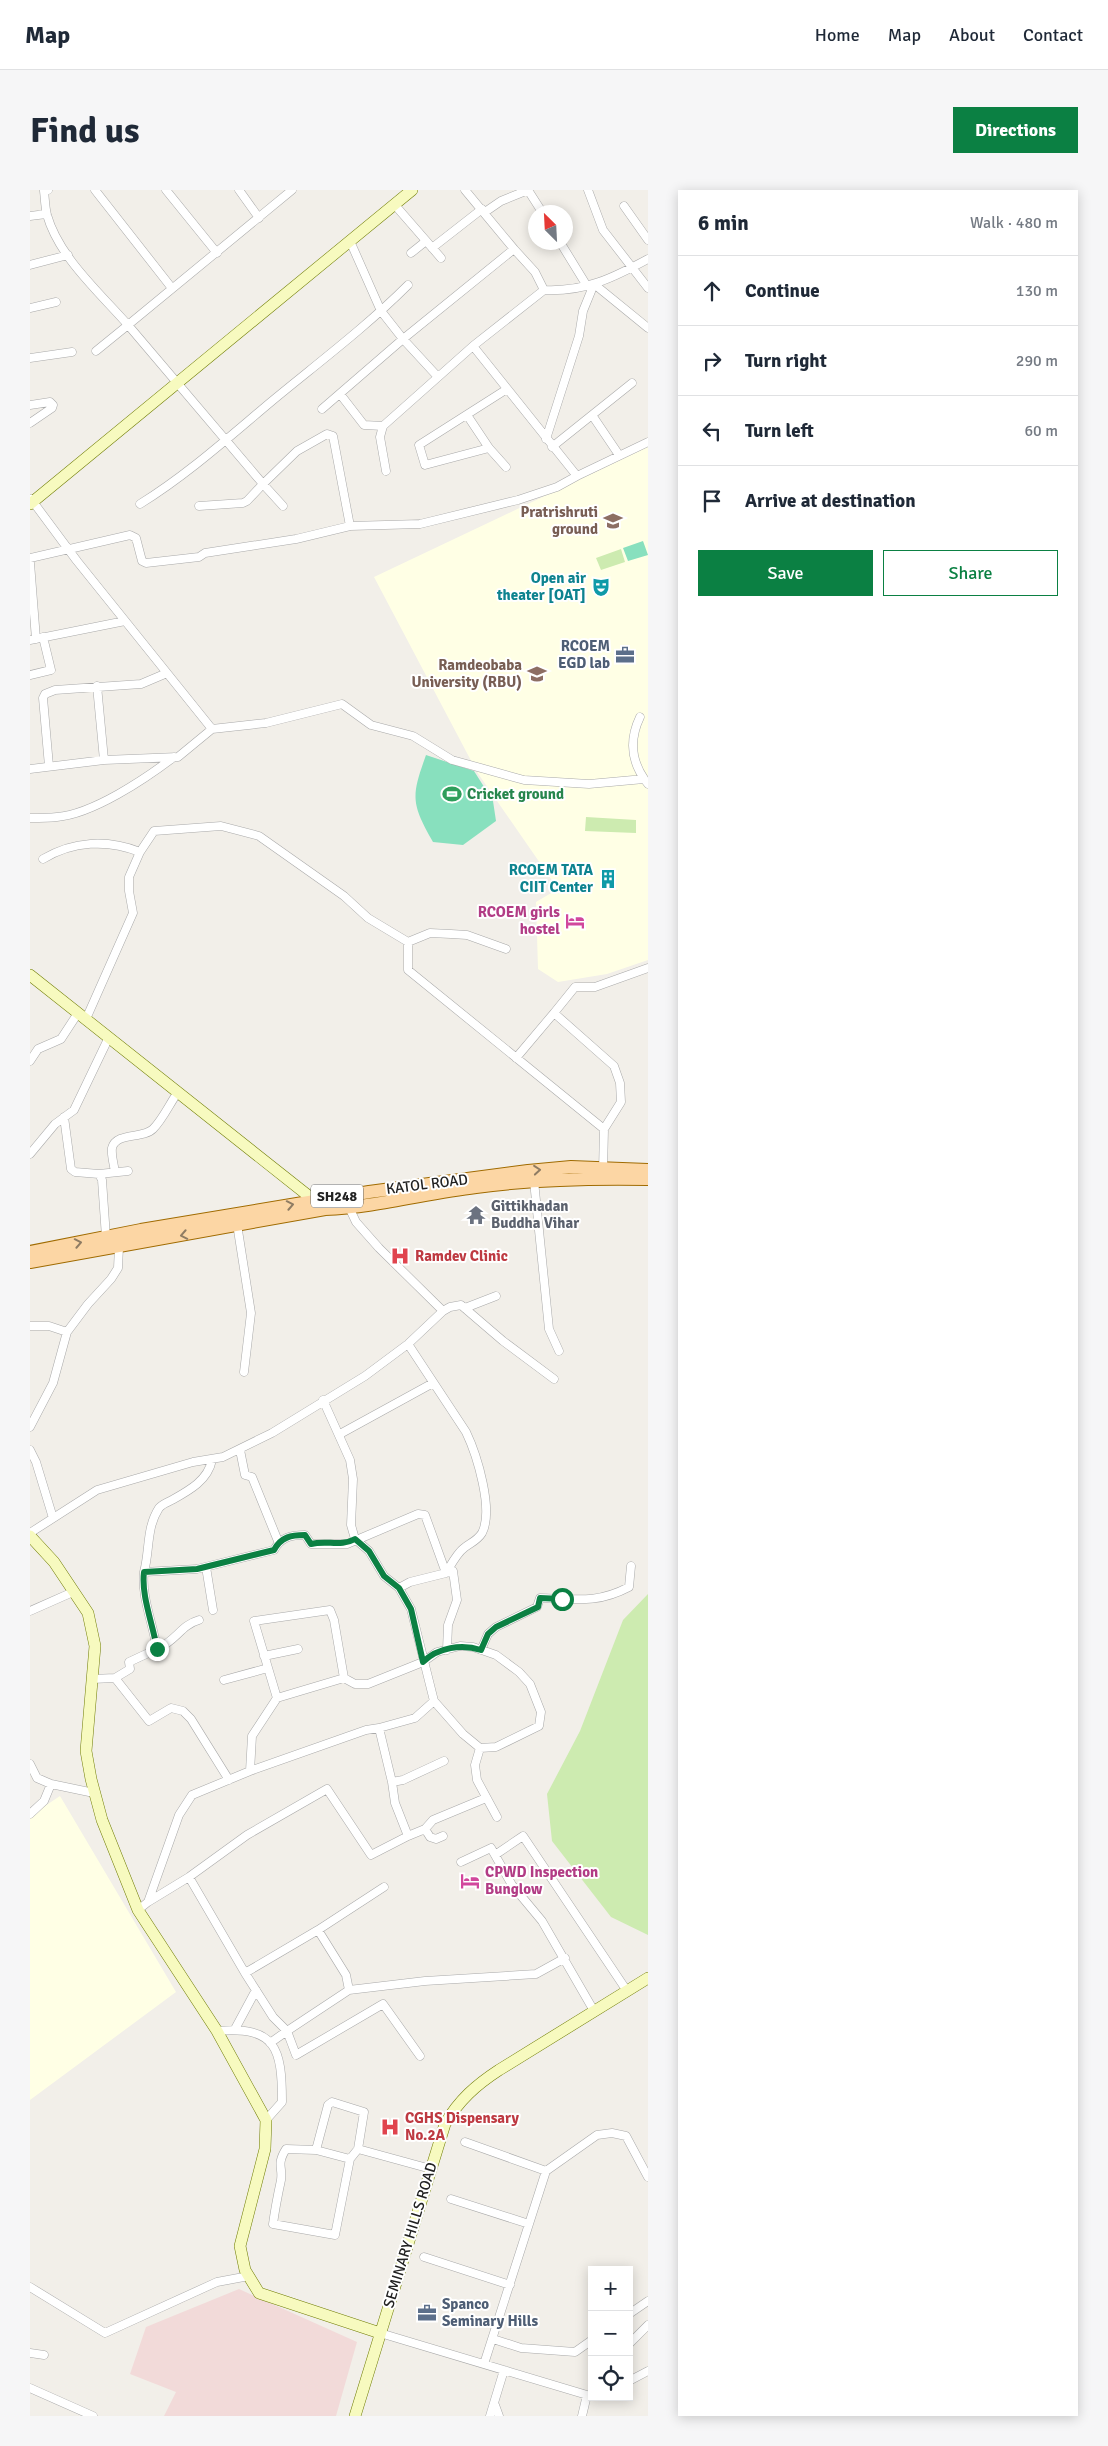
<!DOCTYPE html>
<meta charset="utf-8">
<style>
body{margin:0;font-family:Signika,sans-serif;background:#f6f6f7;color:#1f2937}
.controls{position:absolute;right:15px;bottom:15px;display:grid;overflow:hidden;border-radius:0px;box-shadow:0 2px 12px #0003}
.controls button{width:45px;height:45px;display:grid;place-items:center;padding:0;border:0;border-bottom:1px solid #e0e1e3;background:#fff;color:#1f2937;font:25px sans-serif}
.compass{position:absolute;left:498px;top:15px;width:45px;height:45px;border-radius:50%;background:#fff;box-shadow:0 2px 12px #0003;rotate:336deg}
.stop{position:absolute;width:15px;height:15px;margin:-11px;border:4px solid #0b8043;border-radius:50%;background:#fff}
.stop.end{background:#0b8043;border-color:#fff;box-shadow:0 1px 5px #0008}
.list{margin:0;padding:0;list-style:none}
h2{display:flex;justify-content:space-between;align-items:center;height:65px;margin:0;padding:0 20px;font-size:21px}
h2 small{font-size:16px;font-weight:400;color:#747a83}
.list li{display:grid;grid-template-columns:32px 1fr auto;gap:15px;align-items:center;box-sizing:border-box;height:70px;padding:0 20px;border-top:1px solid #e0e1e3}
.list b{display:block;font-size:19px;white-space:nowrap}
.list em{font-size:16px;font-style:normal;color:#747a83}
.actions{display:flex;gap:10px;padding:15px 20px}
.actions a{flex:1;padding:11px 0;border:1px solid #0b8043;border-radius:0px;text-align:center;font-size:18px;color:#0b8043}
.actions .main{background:#0b8043;color:#fff}
.icon{flex:none;width:28px;height:28px;fill:none;stroke:currentColor;stroke-width:2;stroke-linecap:round;stroke-linejoin:round}
.map{position:relative;flex:none;width:618px;height:2226px;overflow:hidden;border-radius:0px}
header{display:flex;align-items:center;gap:30px;box-sizing:border-box;height:70px;padding:0 25px;background:#fff;border-bottom:1px solid #e0e1e3}
header strong{font-size:24px}
nav{display:flex;gap:28px;margin-inline-start:auto;font-size:18px}
.intro{display:flex;align-items:center;justify-content:space-between;box-sizing:border-box;height:120px;padding:0 30px}
h1{margin:0;font-size:35px}
.button{padding:12px 22px;border-radius:0px;background:#0b8043;color:#fff;font-size:18px;font-weight:700}
main{display:flex;gap:30px;padding:0 30px}
aside{flex:1;background:#fff;border-radius:0px;box-shadow:0 2px 12px #0003}
.map>svg:first-child{display:block}
.commercial{fill:#f2dad9}
.education{fill:#ffffe5}
.grass{fill:#cdebb0}
.pitch{fill:#88e0be}
.lines{fill:none;stroke-linecap:round;stroke-linejoin:round}
.street-casing{stroke:#a9a9a9;stroke-width:9}
.secondary-casing{stroke:#707d05;stroke-width:12}
.primary-casing{stroke:#a06b00;stroke-width:14}
.street{stroke:#fff;stroke-width:8}
.secondary{stroke:#f7fabf;stroke-width:11}
.primary{stroke:#fcd6a4;stroke-width:12}
.oneway{stroke:#8f7c63}
.route{stroke:#0b8043;stroke-width:6}
.labels{text-anchor:middle;dominant-baseline:central;stroke-width:4;stroke-linejoin:round;paint-order:stroke}
.shield{fill:#fff;stroke:#646464;stroke-width:1}
.shield-label{font-size:14px;font-weight:bold;fill:#222}
.education-label{font-size:15px;font-weight:bold;fill:#785e54;stroke:#fff;text-anchor:end}
.culture-label{font-size:15px;font-weight:bold;fill:#0d838f;stroke:#fff;text-anchor:end}
.service-label{font-size:15px;font-weight:bold;fill:#4e5e75;stroke:#fff;text-anchor:end}
.leisure-label{font-size:15px;font-weight:bold;fill:#27864d;stroke:#fff;text-anchor:start}
.hotel-label{font-size:15px;font-weight:bold;fill:#b23c85;stroke:#fff;text-anchor:end}
.street-label{font-size:15px;fill:#222;stroke:#fff}
.worship-label{font-size:15px;font-weight:bold;fill:#5b616d;stroke:#fff;text-anchor:start}
.health-label{font-size:15px;font-weight:bold;fill:#be3a42;stroke:#fff;text-anchor:start}
</style>
<header>
<strong>Map</strong>
<nav><a>Home</a><a>Map</a><a>About</a><a>Contact</a></nav>
</header>
<div class="intro"><h1>Find us</h1><a class="button">Directions</a></div>
<main>
<div class="map">
<svg width="618" height="2226" viewBox="0 0 618 2226">
<rect width="100%" height="100%" fill="#f2efe9"/>
<path class="commercial" d="M209,2099L327,2152L306,2226H134L146,2202L100,2184L116,2137Z"/>
<path class="education" d="M618,257V770L577,784L528,792L508,779L506,712L528,699L447,582L344,387Z
M30,1606L146,1802L0,1910V1626Z"/>
<path class="grass" d="M591,359L595,372L571,380L566,368Z
M556,627L606,630V643L555,641Z
M618,1404V1745L581,1727L522,1651L517,1604L550,1541L593,1430Z"/>
<path class="pitch" d="M613,351L618,365L598,371L593,358Z
M396,565L444,581L463,611L466,631L433,655L403,652C381,613 381,607 396,565Z"/>
<g class="lines">
<g class="street-casing">
<path id="street" d="M18,0L14,1C15,9 15,17 17,25C29,67 69,102 98,135L66,161
M65,0L141,97
M136,0L187,63
M209,0L229,28
M262,0L98,135L233,294L267,261L297,244L303,246L320,336L390,334L488,310L527,297L547,286
M435,0L484,59
M498,0L512,22
M558,0L573,40L618,98
M364,14L411,68
M594,16L618,50
M455,22L471,11L498,0
M0,26L16,24
M320,51L351,121L373,149L484,59L505,82L514,100C555,102 583,88 618,69
M530,52L557,96
M402,58L452,19
M381,63L396,51
M0,75L38,65
M514,100L443,156L547,286L618,252
M0,118L26,112
M0,168L42,162
M310,204L334,235L353,236
M0,215L20,212L23,215L22,218L0,233
M292,219L373,149L408,187
M437,225L459,258
M562,225L589,265
M516,249L549,146L553,121L564,94L618,138
M522,257L602,193
M476,277L459,258L395,275L389,255L477,199
M356,281L350,247L353,236L443,156
M1,309L47,371L182,539
M110,314C157,285 199,247 242,211C288,173 336,137 378,95
M169,316L213,313L217,311L233,294L253,316
M0,368L100,345L106,348L112,371L116,373L169,367L175,363L266,349L320,336
M0,373L6,449
M0,450L95,431
M0,485L21,480L13,447
M67,496L74,570
M610,527C599,550 601,573 618,594
M19,576L13,508L15,504L25,500L111,494L137,483
M0,579L74,570L148,567L182,539L236,533L312,514L341,535L383,546L422,570L494,590L559,594L614,589
M0,628C9,628 18,628 27,627C63,624 115,589 144,567
M13,669C43,651 77,649 110,662
M476,759L437,745L421,744L400,743L378,752V780L574,939L573,981
M524,823L545,797H565L618,778
M56,829L103,723L99,701V687L110,662L124,641L191,636L229,646L314,706L338,728L378,752
M486,868L524,823L584,876L590,893L591,912L574,939
M0,871L8,859L31,849L48,823
M34,927L41,979L45,982L69,984L72,990L76,1047
M0,964L25,934L44,920L79,847
M85,982C84,975 81,965 82,958C86,942 113,949 123,939C133,929 140,913 148,902
M69,984L98,981
M504,991L519,1139L529,1161
M318,1015L326,1032L349,1058L413,1121
M207,1034L221,1123L214,1182
M435,1118L466,1106
M0,1136H19L37,1142
M378,1154L436,1242C447,1265 464,1320 452,1343C447,1351 440,1353 434,1358C427,1363 421,1375 416,1383L423,1381L427,1410L418,1435L417,1460
M293,1210L320,1270L323,1289L321,1335L325,1349L339,1361L354,1386L369,1398L381,1419L404,1511L433,1544L450,1558
M0,1237L23,1193L37,1142L58,1114L81,1089L88,1078L89,1057
M310,1244L403,1193
M0,1260L6,1272L23,1328
M210,1260L215,1285L222,1287L248,1351
M0,1343L67,1300L163,1272L193,1267L242,1243L335,1186L378,1154L413,1121L420,1117L431,1115L473,1151L524,1189
M176,1377L183,1420
M114,1382C120,1360 116,1338 129,1318C132,1314 138,1312 142,1310C160,1300 178,1290 182,1270
M0,1421L43,1402
M127,1459C146,1451 151,1435 169,1430
M451,1460L458,1444L466,1437L507,1417L510,1408C545,1409 567,1414 599,1397L601,1376
M234,1466L268,1459
M85,1488L119,1531L141,1518L153,1521L161,1529L199,1590
M62,1489L85,1488L100,1479L99,1472L127,1459C123,1434 111,1406 114,1382L167,1379L244,1360C251,1347 261,1345 275,1345L281,1354H317L388,1324L395,1325L416,1383L380,1392L369,1398
M194,1490L238,1478
M247,1508L224,1431L300,1420L304,1430L314,1488
M349,1538L385,1528L404,1511
M0,1574L7,1588L21,1594L64,1603
M362,1592L373,1590L414,1571
M0,1624L14,1611L21,1594
M395,1639L400,1647L406,1649L413,1646
M378,1646L395,1639L403,1630L456,1608
M465,1665L493,1646L597,1801
M431,1672L461,1658L482,1695L512,1731L564,1821
M159,1687L215,1783L288,1740L316,1785L319,1800L257,1841L243,1827L215,1783
M118,1712L159,1687L217,1645L297,1599L341,1665L378,1646L365,1613L362,1592L349,1538L336,1540L220,1581
M108,1720L118,1712L149,1625L162,1605L220,1581L222,1546L247,1508L314,1488L325,1494H338L393,1472L407,1462L430,1456L443,1457L466,1465L489,1482L500,1494L511,1522L509,1536L466,1557L450,1558L445,1575L447,1590L467,1627
M288,1740L354,1697
M319,1800L395,1791L506,1784L535,1768
M205,1839L226,1800
M187,1841C246,1836 252,1858 252,1912L236,1930
M240,1853L257,1841L266,1865L353,1814L390,1866
M435,1952L516,1981
M328,1959L320,1969L286,1960L298,1915L302,1912L334,1922L328,1959L401,1979
M286,1960L256,1959C246,1975 253,1977 251,1990C248,2004 245,2019 243,2034L305,2045L320,1969
M421,2009L499,2034
M394,2067L480,2095
M0,2097L75,2143L187,2092L219,2086
M599,2124L618,2111
M350,2143L557,2205L552,2226
M463,2149L491,2158L545,2162L562,2150
M599,2154L618,2135
M0,2163L14,2165
M454,2174L516,1981L567,1945L582,1943L596,1946L618,1987
M599,2191L618,2181
M0,2198L63,2226
M465,2215L469,2226
M460,2226L474,2180"/>
</g>
<g class="secondary-casing">
<path id="secondary" d="M0,314L382,0
M0,785L290,1015
M0,1346L24,1372L58,1423L65,1456L56,1561L61,1589L72,1630L108,1720L187,1841L236,1930L235,1959L210,2056L215,2080L229,2103L350,2143
M325,2226L415,1934C429,1910 446,1895 469,1880L618,1788"/>
</g>
<g class="primary-casing">
<path id="primary" d="M0,1062L111,1040L339,1002L498,981L541,977L618,980
M0,1072L295,1019C346,1017 396,1003 446,997C504,989 560,988 618,989"/>
</g>
<use href="#street" class="street"/>
<use href="#secondary" class="secondary"/>
<use href="#primary" class="primary"/>
</g>
<defs><path id="oneway-chevron" d="M-2-3.5L2.5 0L-2 3.5" fill="none" stroke-width="1.6" stroke-linecap="round" stroke-linejoin="round" transform="scale(1.25)"/></defs>
<g class="oneway">
<use href="#oneway-chevron" transform="translate(507 980) rotate(-5)"/>
<use href="#oneway-chevron" transform="translate(260 1015) rotate(-11)"/>
<use href="#oneway-chevron" transform="translate(154 1045) rotate(169)"/>
<use href="#oneway-chevron" transform="translate(48 1053) rotate(-11)"/>
</g>
<g class="lines">
<path class="route" d="M127,1459C123,1434 111,1406 114,1382L167,1379L244,1360C251,1347 261,1345 275,1345L281,1354C297,1350 311,1357 325,1349L339,1361L354,1386L369,1398L381,1419L393,1472C408,1457 432,1454 451,1460L458,1444L466,1437L508,1417L510,1408L532,1409"/>
</g>
<defs>
<g id="university-bare" transform="scale(1.5)"><path d="M0-5L7-2L0 1L-7-2ZM-4 1L0 2.5L4 1V4Q0 6-4 4Z" fill="#8d6e63" stroke="#fff" stroke-width="2.5" paint-order="stroke"/></g>
<g id="theatre-bare" transform="scale(1.5)"><path d="M-5-5.5Q0-4 5-5.5V0Q5 5 0 6Q-5 5-5 0ZM-3.3-2.5H-1v1.5H-3.3ZM1-2.5H3.3v1.5H1ZM-2.8 1Q0 5.5 2.8 1Z" fill="#0f9aa8" stroke="#fff" stroke-width="2.5" paint-order="stroke"/></g>
<g id="office-bare" transform="scale(1.5)"><path d="M-6-3h4V-5.5h4V-3h4V5H-6ZM-1-4.5V-3h2v-1.5ZM-6 0V1H6V0Z" fill="#5c6f8a" stroke="#fff" stroke-width="2.5" paint-order="stroke"/></g>
<g id="stadium-bare" transform="scale(1.5)"><path d="M0-5a6.5 5 0 1 0 0 10a6.5 5 0 1 0 0-10ZM-3.5-1.8h7v3.6h-7Z" fill="#2e9e5b" stroke="#fff" stroke-width="2.5" paint-order="stroke"/></g>
<g id="building-bare" transform="scale(1.5)"><path d="M-4-6H4V6H1V3H-1V6H-4ZM-2.5-4.3h1.7v1.8h-1.7ZM.8-4.3h1.7v1.8H.8ZM-2.5-1h1.7V.8h-1.7ZM.8-1h1.7V.8H.8Z" fill="#0f9aa8" stroke="#fff" stroke-width="2.5" paint-order="stroke"/></g>
<g id="hotel-bare" transform="scale(1.5)"><path d="M-6-4.5h1.5V1H6V5H4.5V3h-9V5H-6ZM-4 0a1.8 1.8 0 1 1 3.6 0ZM.5 0V-2.5h3Q6-2.5 6 0Z" fill="#d1479c" stroke="#fff" stroke-width="2.5" paint-order="stroke"/></g>
<g id="temple-bare" transform="scale(1.5)"><path d="M0-6L5-2H3V0L6.5 2.5H4V6H1.5V3h-3V6H-4V2.5H-6.5L-3 0V-2H-5Z" fill="#6b7280" stroke="#fff" stroke-width="2.5" paint-order="stroke"/></g>
<g id="hospital-bare" transform="scale(1.5)"><path d="M-5-5h3v3.5h4V-5h3V5h-3V1.5h-4V5h-3Z" fill="#e0444e" stroke="#fff" stroke-width="2.5" paint-order="stroke"/></g>
</defs>
<g fill-rule="evenodd">
<use href="#university-bare" x="583" y="331"/>
<use href="#theatre-bare" x="571" y="397"/>
<use href="#office-bare" x="595" y="465"/>
<use href="#university-bare" x="507" y="484"/>
<use href="#stadium-bare" x="422" y="604"/>
<use href="#building-bare" x="578" y="689"/>
<use href="#hotel-bare" x="545" y="731"/>
<use href="#temple-bare" x="446" y="1025"/>
<use href="#hospital-bare" x="370" y="1066"/>
<use href="#hotel-bare" x="440" y="1691"/>
<use href="#hospital-bare" x="360" y="1937"/>
<use href="#office-bare" x="397" y="2123"/>
</g>
<g class="labels">
<rect class="shield" x="281" y="994.5" width="52" height="23" rx="4"/>
<g class="shield-label">
<text x="307" y="1006">SH248</text>
</g>
<g class="education-label">
<text x="568" y="322">Pratrishruti<tspan x="568" dy="17">ground</tspan></text>
<text x="492" y="475">Ramdeobaba<tspan x="492" dy="17">University (RBU)</tspan></text>
</g>
<g class="culture-label">
<text x="556" y="388">Open air<tspan x="556" dy="17">theater [OAT]</tspan></text>
<text x="563" y="680">RCOEM TATA<tspan x="563" dy="17">CIIT Center</tspan></text>
</g>
<g class="service-label">
<text x="580" y="456">RCOEM<tspan x="580" dy="17">EGD lab</tspan></text>
<text x="412" y="2114" text-anchor="start">Spanco<tspan x="412" dy="17">Seminary Hills</tspan></text>
</g>
<g class="leisure-label">
<text x="437" y="604">Cricket ground</text>
</g>
<g class="hotel-label">
<text x="530" y="722">RCOEM girls<tspan x="530" dy="17">hostel</tspan></text>
<text x="455" y="1682" text-anchor="start">CPWD Inspection<tspan x="455" dy="17">Bunglow</tspan></text>
</g>
<g class="street-label">
<text transform="translate(397 994) rotate(-7)">KATOL ROAD</text>
<text transform="translate(380 2045) rotate(-73)">SEMINARY HILLS ROAD</text>
</g>
<g class="worship-label">
<text x="461" y="1016">Gittikhadan<tspan x="461" dy="17">Buddha Vihar</tspan></text>
</g>
<g class="health-label">
<text x="385" y="1066">Ramdev Clinic</text>
<text x="375" y="1928">CGHS Dispensary<tspan x="375" dy="17">No.2A</tspan></text>
</g>
</g>
</svg>
<div class="controls">
<button>+</button>
<button>−</button>
<button><svg class="icon" aria-label="locate" viewBox="0 0 24 24"><circle cx="12" cy="12" r="6"/><path d="M12 2v4M12 18v4M2 12h4M18 12h4"/></svg></button>
</div>
<svg class="compass" viewBox="-18 -18 36 36"><path d="M0-13l5 13h-10z" fill="#e53935"/><path d="M0 13l5-13h-10z" fill="#747a83"/></svg>
<div class="stop" style="left:532px;top:1409px"></div>
<div class="stop end" style="left:127px;top:1459px"></div>
</div>
<aside>
<h2>6 min<small>Walk · 480 m</small></h2>
<ul class="list">
<li><svg class="icon" aria-label="ahead" viewBox="0 0 24 24"><path d="M12 20V5M6 11l6-6 6 6"/></svg><div><b>Continue</b></div><em>130 m</em></li>
<li><svg class="icon" aria-label="right" viewBox="0 0 24 24"><path d="M7 20v-9h11M14 6l5 5-5 5"/></svg><div><b>Turn right</b></div><em>290 m</em></li>
<li><svg class="icon" aria-label="left" viewBox="0 0 24 24"><path d="M17 20v-9H6M10 6l-5 5 5 5"/></svg><div><b>Turn left</b></div><em>60 m</em></li>
<li><svg class="icon" aria-label="arrive" viewBox="0 0 24 24"><path d="M6 21V4h12l-3 4 3 4H6"/></svg><div><b>Arrive at destination</b></div></li>
</ul>
<div class="actions"><a class="main">Save</a><a>Share</a></div>
</aside>
</main>
